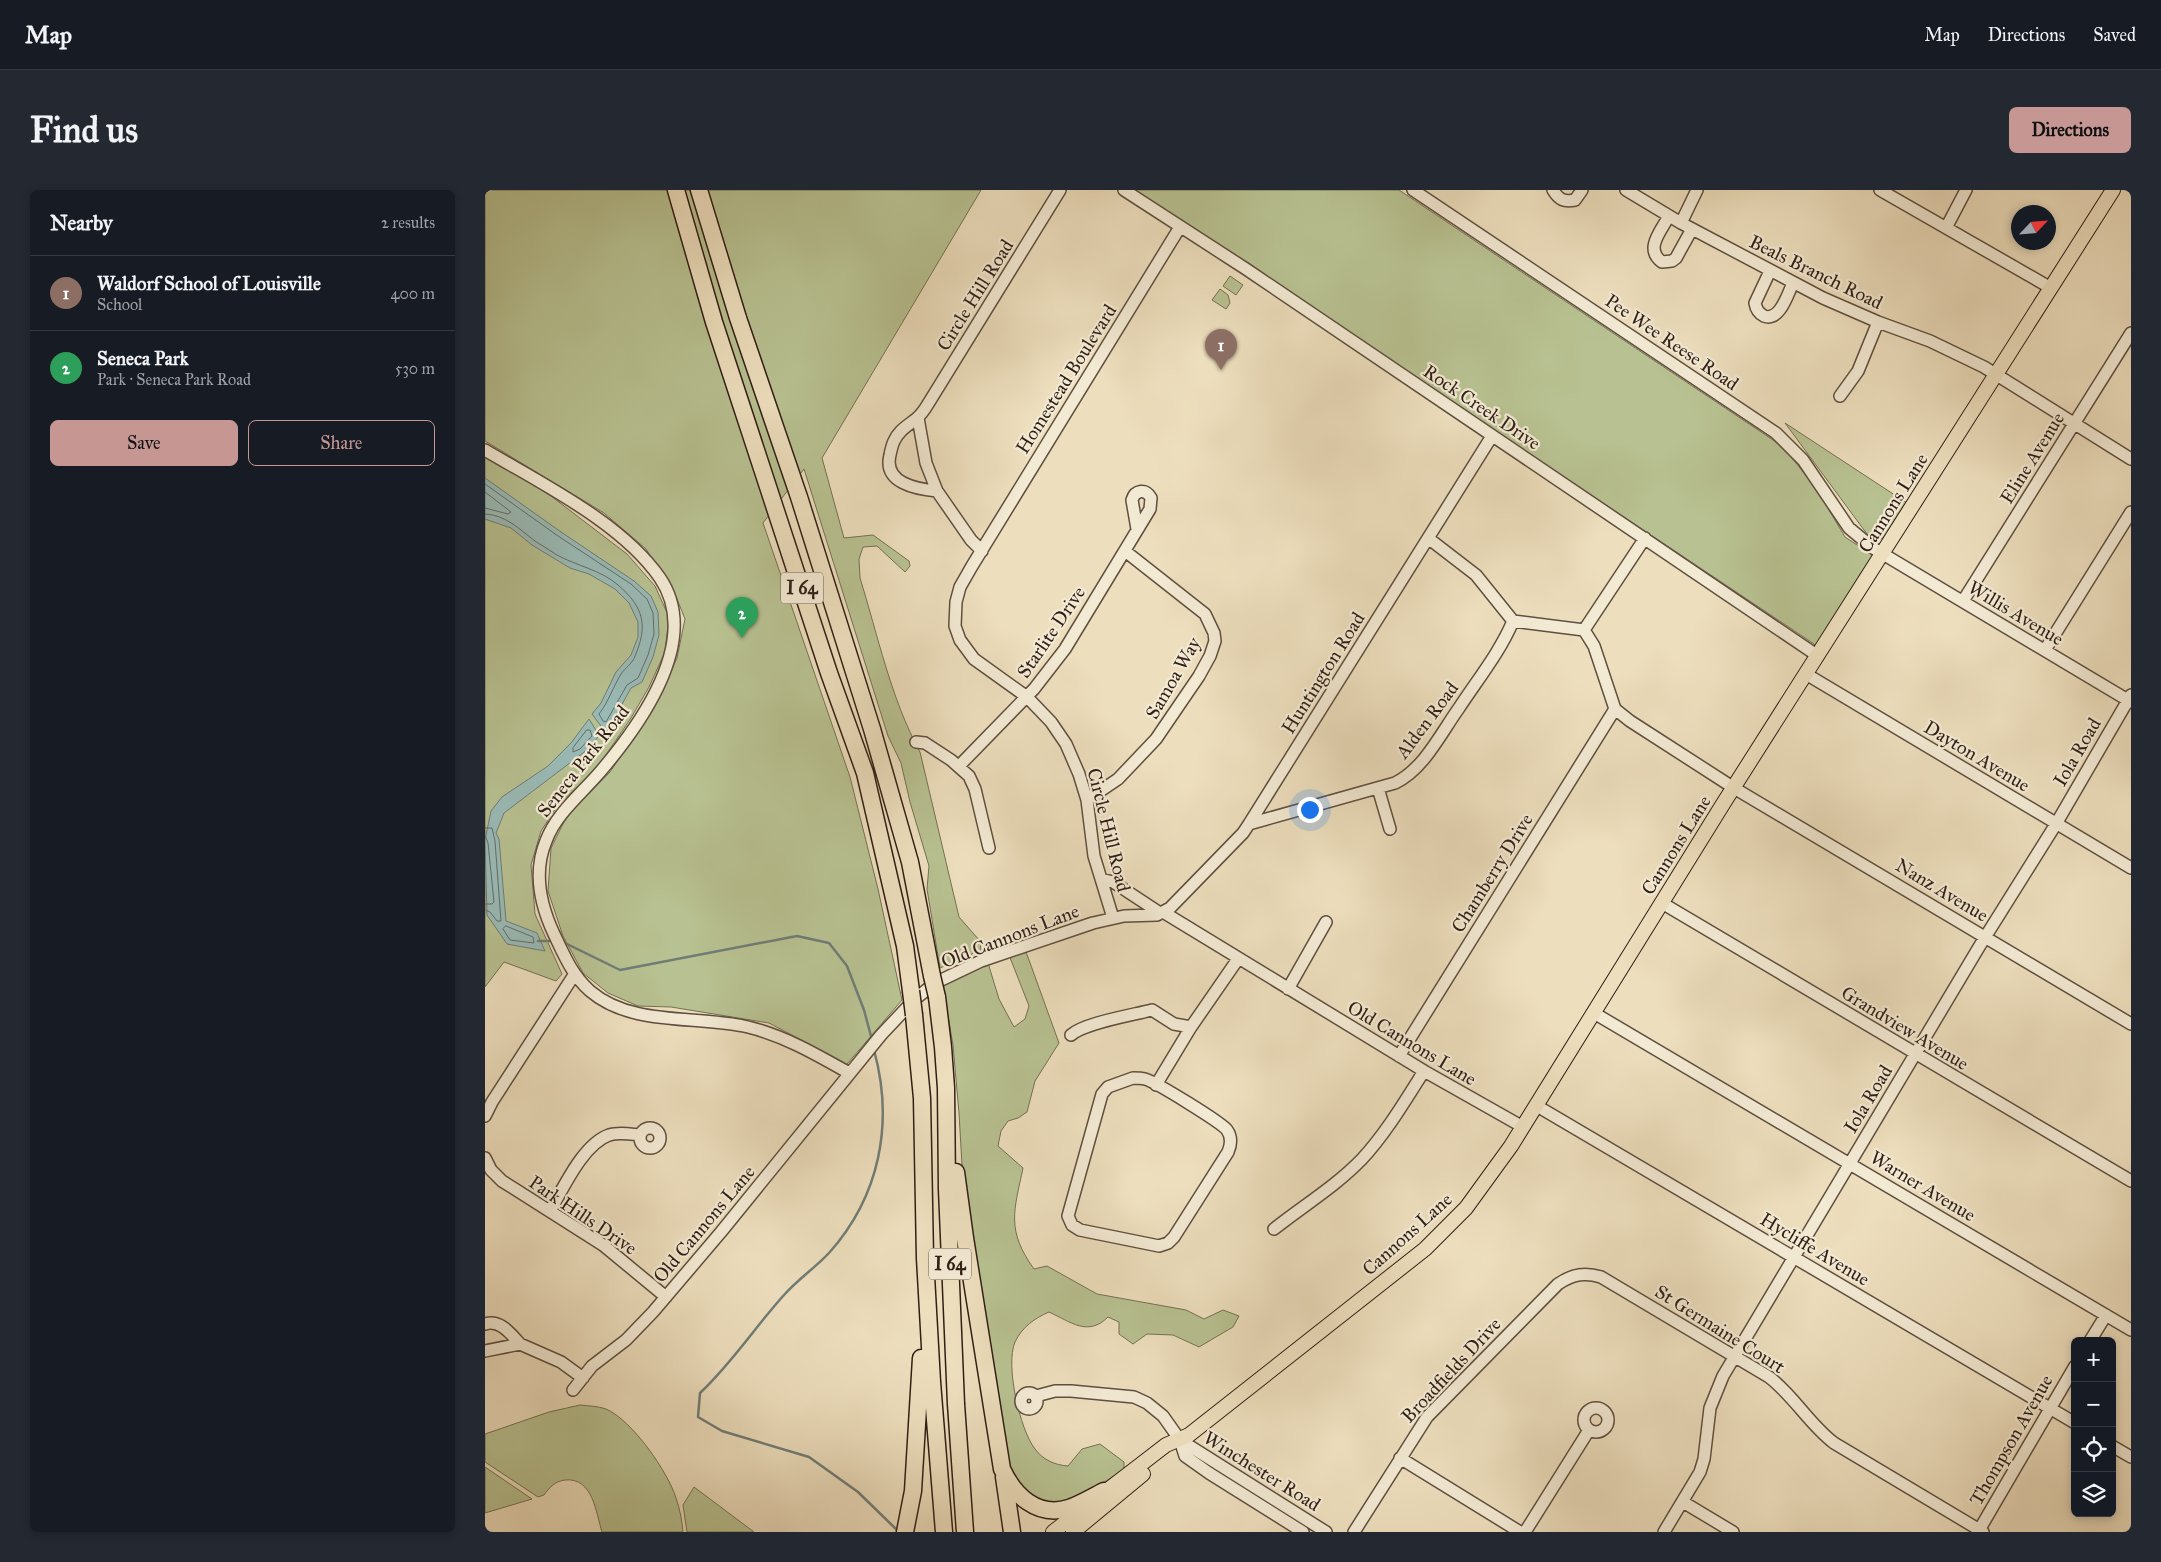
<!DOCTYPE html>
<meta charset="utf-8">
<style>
body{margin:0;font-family:"IM FELL Great Primer",serif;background:#242831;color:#f1f3f6}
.controls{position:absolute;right:15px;bottom:15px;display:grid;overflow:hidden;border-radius:8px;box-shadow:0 2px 8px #0003}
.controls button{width:45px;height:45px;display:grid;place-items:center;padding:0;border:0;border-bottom:1px solid #363941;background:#171b24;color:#f1f3f6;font:25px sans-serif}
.compass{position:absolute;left:1526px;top:15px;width:45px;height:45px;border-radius:50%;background:#171b24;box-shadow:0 2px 8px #0003;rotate:64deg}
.you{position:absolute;left:824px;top:619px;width:18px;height:18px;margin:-12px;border:4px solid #fff;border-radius:50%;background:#1a73e8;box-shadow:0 0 0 8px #1a73e833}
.badge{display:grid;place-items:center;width:32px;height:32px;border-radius:50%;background:#c59692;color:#fff;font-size:16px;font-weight:700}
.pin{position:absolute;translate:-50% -41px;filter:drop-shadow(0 1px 2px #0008)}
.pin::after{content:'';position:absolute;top:26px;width:18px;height:15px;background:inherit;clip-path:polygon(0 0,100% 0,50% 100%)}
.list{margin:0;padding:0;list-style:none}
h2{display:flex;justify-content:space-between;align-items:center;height:65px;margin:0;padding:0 20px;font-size:21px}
h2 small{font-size:16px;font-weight:400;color:#9ea1a6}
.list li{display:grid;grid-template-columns:32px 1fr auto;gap:15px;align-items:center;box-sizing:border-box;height:75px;padding:0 20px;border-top:1px solid #363941}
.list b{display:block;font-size:19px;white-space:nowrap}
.list p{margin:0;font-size:16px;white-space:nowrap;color:#9ea1a6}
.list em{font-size:16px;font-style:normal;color:#9ea1a6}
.actions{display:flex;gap:10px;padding:15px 20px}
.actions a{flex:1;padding:11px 0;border:1px solid #c59692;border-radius:8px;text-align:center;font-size:18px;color:#c59692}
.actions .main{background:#c59692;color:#111}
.icon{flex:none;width:28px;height:28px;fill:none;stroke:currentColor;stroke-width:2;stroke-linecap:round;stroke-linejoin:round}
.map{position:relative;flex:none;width:1646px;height:1342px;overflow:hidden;border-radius:8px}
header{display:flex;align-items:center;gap:30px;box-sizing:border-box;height:70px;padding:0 25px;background:#171b24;border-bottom:1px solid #363941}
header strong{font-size:24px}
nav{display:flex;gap:28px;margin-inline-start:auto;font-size:18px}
.intro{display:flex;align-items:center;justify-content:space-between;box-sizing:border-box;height:120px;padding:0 30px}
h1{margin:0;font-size:35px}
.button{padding:12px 22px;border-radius:8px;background:#c59692;color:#111;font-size:18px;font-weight:700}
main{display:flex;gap:30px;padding:0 30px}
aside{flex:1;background:#171b24;border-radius:8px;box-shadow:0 2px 8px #0003}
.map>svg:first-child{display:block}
.green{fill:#b8c191;stroke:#747054}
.water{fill:#9abbb7;stroke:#707d77}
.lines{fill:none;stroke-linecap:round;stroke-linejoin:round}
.shore{stroke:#656d66;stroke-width:1}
.stream{stroke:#707d77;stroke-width:2.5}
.minor-casing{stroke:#5f4f40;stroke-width:14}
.major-casing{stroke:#301f16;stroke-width:16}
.highway-casing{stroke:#301f16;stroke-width:19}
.minor{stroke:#f3ead4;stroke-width:11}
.major{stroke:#eddebd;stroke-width:14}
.highway{stroke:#eddebd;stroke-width:16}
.highway-bridge-casing{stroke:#301f16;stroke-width:19;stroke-linecap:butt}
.highway-bridge{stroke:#eddebd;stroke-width:16}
.labels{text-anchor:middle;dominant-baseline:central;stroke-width:4.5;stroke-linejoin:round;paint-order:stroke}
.shield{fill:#f3ead4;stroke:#6a5c4f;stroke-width:1}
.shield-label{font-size:18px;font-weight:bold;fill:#301f16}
.street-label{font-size:19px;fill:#301f16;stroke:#f3ead4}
</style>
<header>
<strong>Map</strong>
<nav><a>Map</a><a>Directions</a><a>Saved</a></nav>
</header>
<div class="intro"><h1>Find us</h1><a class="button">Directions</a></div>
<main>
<aside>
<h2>Nearby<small>2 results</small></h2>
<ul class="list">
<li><span class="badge" style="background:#8d6e63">1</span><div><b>Waldorf School of Louisville</b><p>School</p></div><em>400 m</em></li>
<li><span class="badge" style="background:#2e9e5b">2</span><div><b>Seneca Park</b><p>Park · Seneca Park Road</p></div><em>530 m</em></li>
</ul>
<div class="actions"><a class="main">Save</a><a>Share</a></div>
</aside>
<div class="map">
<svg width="1646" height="1342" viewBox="0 0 1646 1342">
<rect width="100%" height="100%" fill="#eddebd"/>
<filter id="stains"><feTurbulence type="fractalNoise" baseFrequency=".004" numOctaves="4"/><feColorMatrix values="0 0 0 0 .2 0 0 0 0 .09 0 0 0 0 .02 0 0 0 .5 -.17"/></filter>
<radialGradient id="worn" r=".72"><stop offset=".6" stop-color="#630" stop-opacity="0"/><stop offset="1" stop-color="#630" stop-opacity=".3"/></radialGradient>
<path class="green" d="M0,0H496L337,268L359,348L388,345L424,371L425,376L420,382L392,356L378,357L374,369L375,388C393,446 406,509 435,562L474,727L495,751L496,760L455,778L442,699L444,676L425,612L416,573L403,546L319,279L278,333L365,587L393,699L417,810L362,874L284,833L186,817L153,816L123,803L98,783L78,746L63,701L66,658L82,626L125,582L167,521L192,468L200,429L190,404L161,359L119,323L0,251Z
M649,0H914L1297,256L1329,295L1360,347L1389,366L1332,456Z
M745,86L758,95L751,105L738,96Z
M735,99L743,105L745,113L741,119L727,110Z
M1300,233L1422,313L1403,346L1392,350L1382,344Z
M0,264L66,306L142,364L170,396L184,427L180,462L164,497L146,528L112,578L73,615L56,641L46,675L50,724L77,784L71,791L19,772L0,797Z
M540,759L574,853L550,891L542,922L533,928L523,931L516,941L513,956L538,978C529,1021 521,1040 549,1079L562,1076L612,1104L701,1120L719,1129L738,1120L754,1126L748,1137L714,1157L688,1145L662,1144L648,1154L634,1144V1132L623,1127C603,1147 586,1132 564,1122C550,1128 537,1137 530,1152C520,1175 535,1240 550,1259C558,1270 570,1275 583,1276L597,1259L615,1254L639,1272V1280C592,1308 553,1339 522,1272L479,1010L474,923L468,855L458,796L503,773L514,809L529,837L540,829L544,816L524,765Z
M95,1215C103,1216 113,1216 121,1219C147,1230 183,1282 191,1308C195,1319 197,1331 198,1342H117C111,1323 108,1287 80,1290C70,1291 64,1298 59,1305L53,1307L0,1272V1244L64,1222Z
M0,1277L47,1309L0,1323Z
M209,1297L269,1342H202L198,1315Z"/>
<path class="water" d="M0,288L76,342L149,391L166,406L173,422L174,445L168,467L157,492L146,498L121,543L107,524L116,513L131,482L146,465L153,447V432L144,413L130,399L104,384L85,378L47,355L26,338L0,329Z
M104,529L114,545L108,554L98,563L19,623L11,643L14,649L21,731L52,743L60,761L22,754L2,725L0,650L6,621L17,607L63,576L86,553Z"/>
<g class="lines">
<path class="shore" d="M0,294L73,346L146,394L162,409L168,423L169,444L163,465L153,488L142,495L121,532L118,531L114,524C124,511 128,497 136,484C140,478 148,473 150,466C163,436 159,417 133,395C116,380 92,376 72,365C65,360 57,356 50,351C34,339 21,325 0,324
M0,302L26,322L23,324L0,318
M102,540H105L107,546L95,559L88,562V558Z
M0,638H7L10,651L16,731H12L5,722L0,720
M0,645L3,653L9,712L7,714H0
M21,736L48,747L49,753L25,750L18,739Z"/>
<path class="stream" d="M53,751H67
M78,752L135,780L312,746L344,753L362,776L379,820L387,850
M389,860C409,933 395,1006 344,1063C330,1078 313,1089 299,1105C270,1137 247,1173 215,1203L213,1227L237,1241L324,1267L373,1302L413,1341"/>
<g class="minor-casing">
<path id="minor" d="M639,0L761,79L1333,466
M928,0L1291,243L1318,270L1364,338L1388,358L1646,512
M1068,0C1074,10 1079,12 1090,10L1097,0
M1141,0L1196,33L1338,108L1393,132L1445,151L1499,177L1646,269
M1395,0L1566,98
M1184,26C1176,41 1159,59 1177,72L1187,71L1191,68L1207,39
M1196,33L1212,0
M1461,38L1481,0
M1285,81L1270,113C1271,119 1273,123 1279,126C1295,132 1303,103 1308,93
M1355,206L1373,181L1393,132
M433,228L441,273L452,301
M0,260C57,294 137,333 175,388C217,450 155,535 115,582C96,604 71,624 61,651C48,682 55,714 69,744C79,765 87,785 105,801C147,837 212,825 263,837C300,846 332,865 364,883
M943,348L991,385L1028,431L1099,440L1109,456L1130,519L1145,531L1249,598L1646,834
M497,361L486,350L452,301C431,299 398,293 405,265C407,255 409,248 416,241C421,236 426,233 431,229C436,225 440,219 443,214L575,0
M1478,411L1646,143
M1099,440L1160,348
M1560,460L1646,322
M1321,484L1646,678
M431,552L440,553L466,570L484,586L490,599L504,658
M474,576L549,499L580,459L665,319L666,308C661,298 650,300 647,310L652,339
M893,598L905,639
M602,610L633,589L671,549L714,486L725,466L730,451L729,443L720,424L640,361
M764,634L910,593C939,579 956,543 974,518C993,489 1015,462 1028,431
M616,689L628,692L675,723
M1177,713L1646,991
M678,722L939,881L1038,937
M628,728L609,666L602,610L594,584L581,554L566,532L542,507L489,469L475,450L470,436L471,412L475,397L487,376L695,37
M803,799L841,732
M1109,823L1646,1140
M586,845C599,833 648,825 667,820L689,834L706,837
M914,866L1130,519
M648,888C652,888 656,888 660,889C671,892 737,933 742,940C747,947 746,955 743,962L689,1047L683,1053L674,1056L595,1040L587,1035L583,1026L617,904L623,897Z
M671,895L706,837L753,769
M1052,916L1590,1233
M0,926L7,912L89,785
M155 948a10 10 0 1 1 20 0a10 10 0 1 1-20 0Z
M0,968L6,980L17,991L118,1055L181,1107
M65,1021C78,999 98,954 124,945C134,942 144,944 155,945
M789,1039C818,1016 851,996 877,969C901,943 920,911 939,881
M0,1134C15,1129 26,1144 35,1154
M1605,1151L1621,1125
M0,1161L35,1154L76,1172L98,1188
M88,1200L107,1176L141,1150L168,1122L236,1042L396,845L429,810L450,793L496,771L608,733L639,726L672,725L685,718L758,643L764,634L1007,246
M536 1211a8 8 0 1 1 16 0a8 8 0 1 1-16 0Z
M551,1206L570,1201H586L649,1207L662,1213L678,1226L695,1250L700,1266L724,1283L818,1342
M1099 1230a12 12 0 1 1 24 0a12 12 0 1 1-24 0Z
M695,1250L841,1342
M1627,1256L1646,1267
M915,1268L1035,1342
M1198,1312L1248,1342
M869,1342L942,1227L1073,1094C1088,1084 1100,1082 1116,1087L1284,1187C1309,1206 1324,1234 1349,1253L1498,1342
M1040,1342L1104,1240
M1179,1342L1215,1282L1219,1269L1225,1218L1238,1186L1494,757L1571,634L1646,505
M1493,1342L1590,1176"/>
</g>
<g class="major-casing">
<path id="major" d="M568,1342L681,1255L704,1245L940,1059L981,1018L1026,956L1238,614L1628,0
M588,1342L658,1284"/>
</g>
<g class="highway-casing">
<path id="highway" d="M191,0L229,132L344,483L380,583L420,756L426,801
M214,0L253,128L314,307L387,539L425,672L447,786
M452,807L458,857L461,898L462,999L471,1214L480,1342
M429,825L437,908L440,1068L447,1192L459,1342
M471,982L480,1048L517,1279C529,1305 552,1328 584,1318C596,1314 607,1307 619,1301
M519,1287L527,1342
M420,1342L428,1301L436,1168"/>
</g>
<use href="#minor" class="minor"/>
<use href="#major" class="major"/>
<use href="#highway" class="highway"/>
<g class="highway-bridge-casing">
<path id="highway-bridge" d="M447,786L452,807
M426,801L429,825"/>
</g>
<use href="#highway-bridge" class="highway-bridge"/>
</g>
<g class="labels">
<g class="shield">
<rect x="296" y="382.5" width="42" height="31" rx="4"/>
<rect x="444" y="1058.5" width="42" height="31" rx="4"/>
</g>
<g class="shield-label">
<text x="317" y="398">I 64</text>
<text x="465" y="1074">I 64</text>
</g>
<g class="street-label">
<text transform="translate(1331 82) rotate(26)">Beals Branch Road</text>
<text transform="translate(490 105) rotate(-58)">Circle Hill Road</text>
<text transform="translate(1187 152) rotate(34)">Pee Wee Reese Road</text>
<text transform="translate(581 189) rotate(-58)">Homestead Boulevard</text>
<text transform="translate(997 217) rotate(34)">Rock Creek Drive</text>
<text transform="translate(1547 268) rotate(-58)">Eline Avenue</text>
<text transform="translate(1408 313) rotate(-58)">Cannons Lane</text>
<text transform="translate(1531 423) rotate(31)">Willis Avenue</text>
<text transform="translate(566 442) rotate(-56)">Starlite Drive</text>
<text transform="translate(838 483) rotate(-58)">Huntington Road</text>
<text transform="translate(688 488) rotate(-60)">Samoa Way</text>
<text transform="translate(942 530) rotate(-53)">Alden Road</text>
<text transform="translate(1592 562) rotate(-60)">Iola Road</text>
<text transform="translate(1492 566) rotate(31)">Dayton Avenue</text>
<text transform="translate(98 571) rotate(-52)">Seneca Park Road</text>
<text transform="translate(624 640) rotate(76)">Circle Hill Road</text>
<text transform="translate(1191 655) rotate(-58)">Cannons Lane</text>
<text transform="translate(1007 683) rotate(-58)">Chamberry Drive</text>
<text transform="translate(1457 700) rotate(31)">Nanz Avenue</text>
<text transform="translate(525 746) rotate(-21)">Old Cannons Lane</text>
<text transform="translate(1420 838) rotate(31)">Grandview Avenue</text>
<text transform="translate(927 853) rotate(31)">Old Cannons Lane</text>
<text transform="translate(1383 909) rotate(-59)">Iola Road</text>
<text transform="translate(1438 996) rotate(31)">Warner Avenue</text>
<text transform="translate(98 1025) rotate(34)">Park Hills Drive</text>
<text transform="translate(219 1034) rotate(-50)">Old Cannons Lane</text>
<text transform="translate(922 1044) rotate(-42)">Cannons Lane</text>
<text transform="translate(1330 1059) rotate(31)">Hycliffe Avenue</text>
<text transform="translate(1235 1139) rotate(32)">St Germaine Court</text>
<text transform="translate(966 1180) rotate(-47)">Broadfields Drive</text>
<text transform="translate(1526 1250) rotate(-60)">Thompson Avenue</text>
<text transform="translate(777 1281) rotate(32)">Winchester Road</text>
</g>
</g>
<rect width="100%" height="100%" filter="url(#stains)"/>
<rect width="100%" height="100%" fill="url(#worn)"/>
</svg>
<div class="controls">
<button>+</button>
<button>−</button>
<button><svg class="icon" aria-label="locate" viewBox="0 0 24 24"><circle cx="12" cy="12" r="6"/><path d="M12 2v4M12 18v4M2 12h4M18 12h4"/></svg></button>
<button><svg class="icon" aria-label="layers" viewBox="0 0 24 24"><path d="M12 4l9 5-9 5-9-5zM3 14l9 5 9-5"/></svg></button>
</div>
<svg class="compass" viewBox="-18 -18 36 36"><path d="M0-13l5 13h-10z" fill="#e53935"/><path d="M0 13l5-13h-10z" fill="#9ea1a6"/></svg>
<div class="you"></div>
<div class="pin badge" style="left:736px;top:180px;background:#8d6e63">1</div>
<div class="pin badge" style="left:257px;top:448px;background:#2e9e5b">2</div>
</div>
</main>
